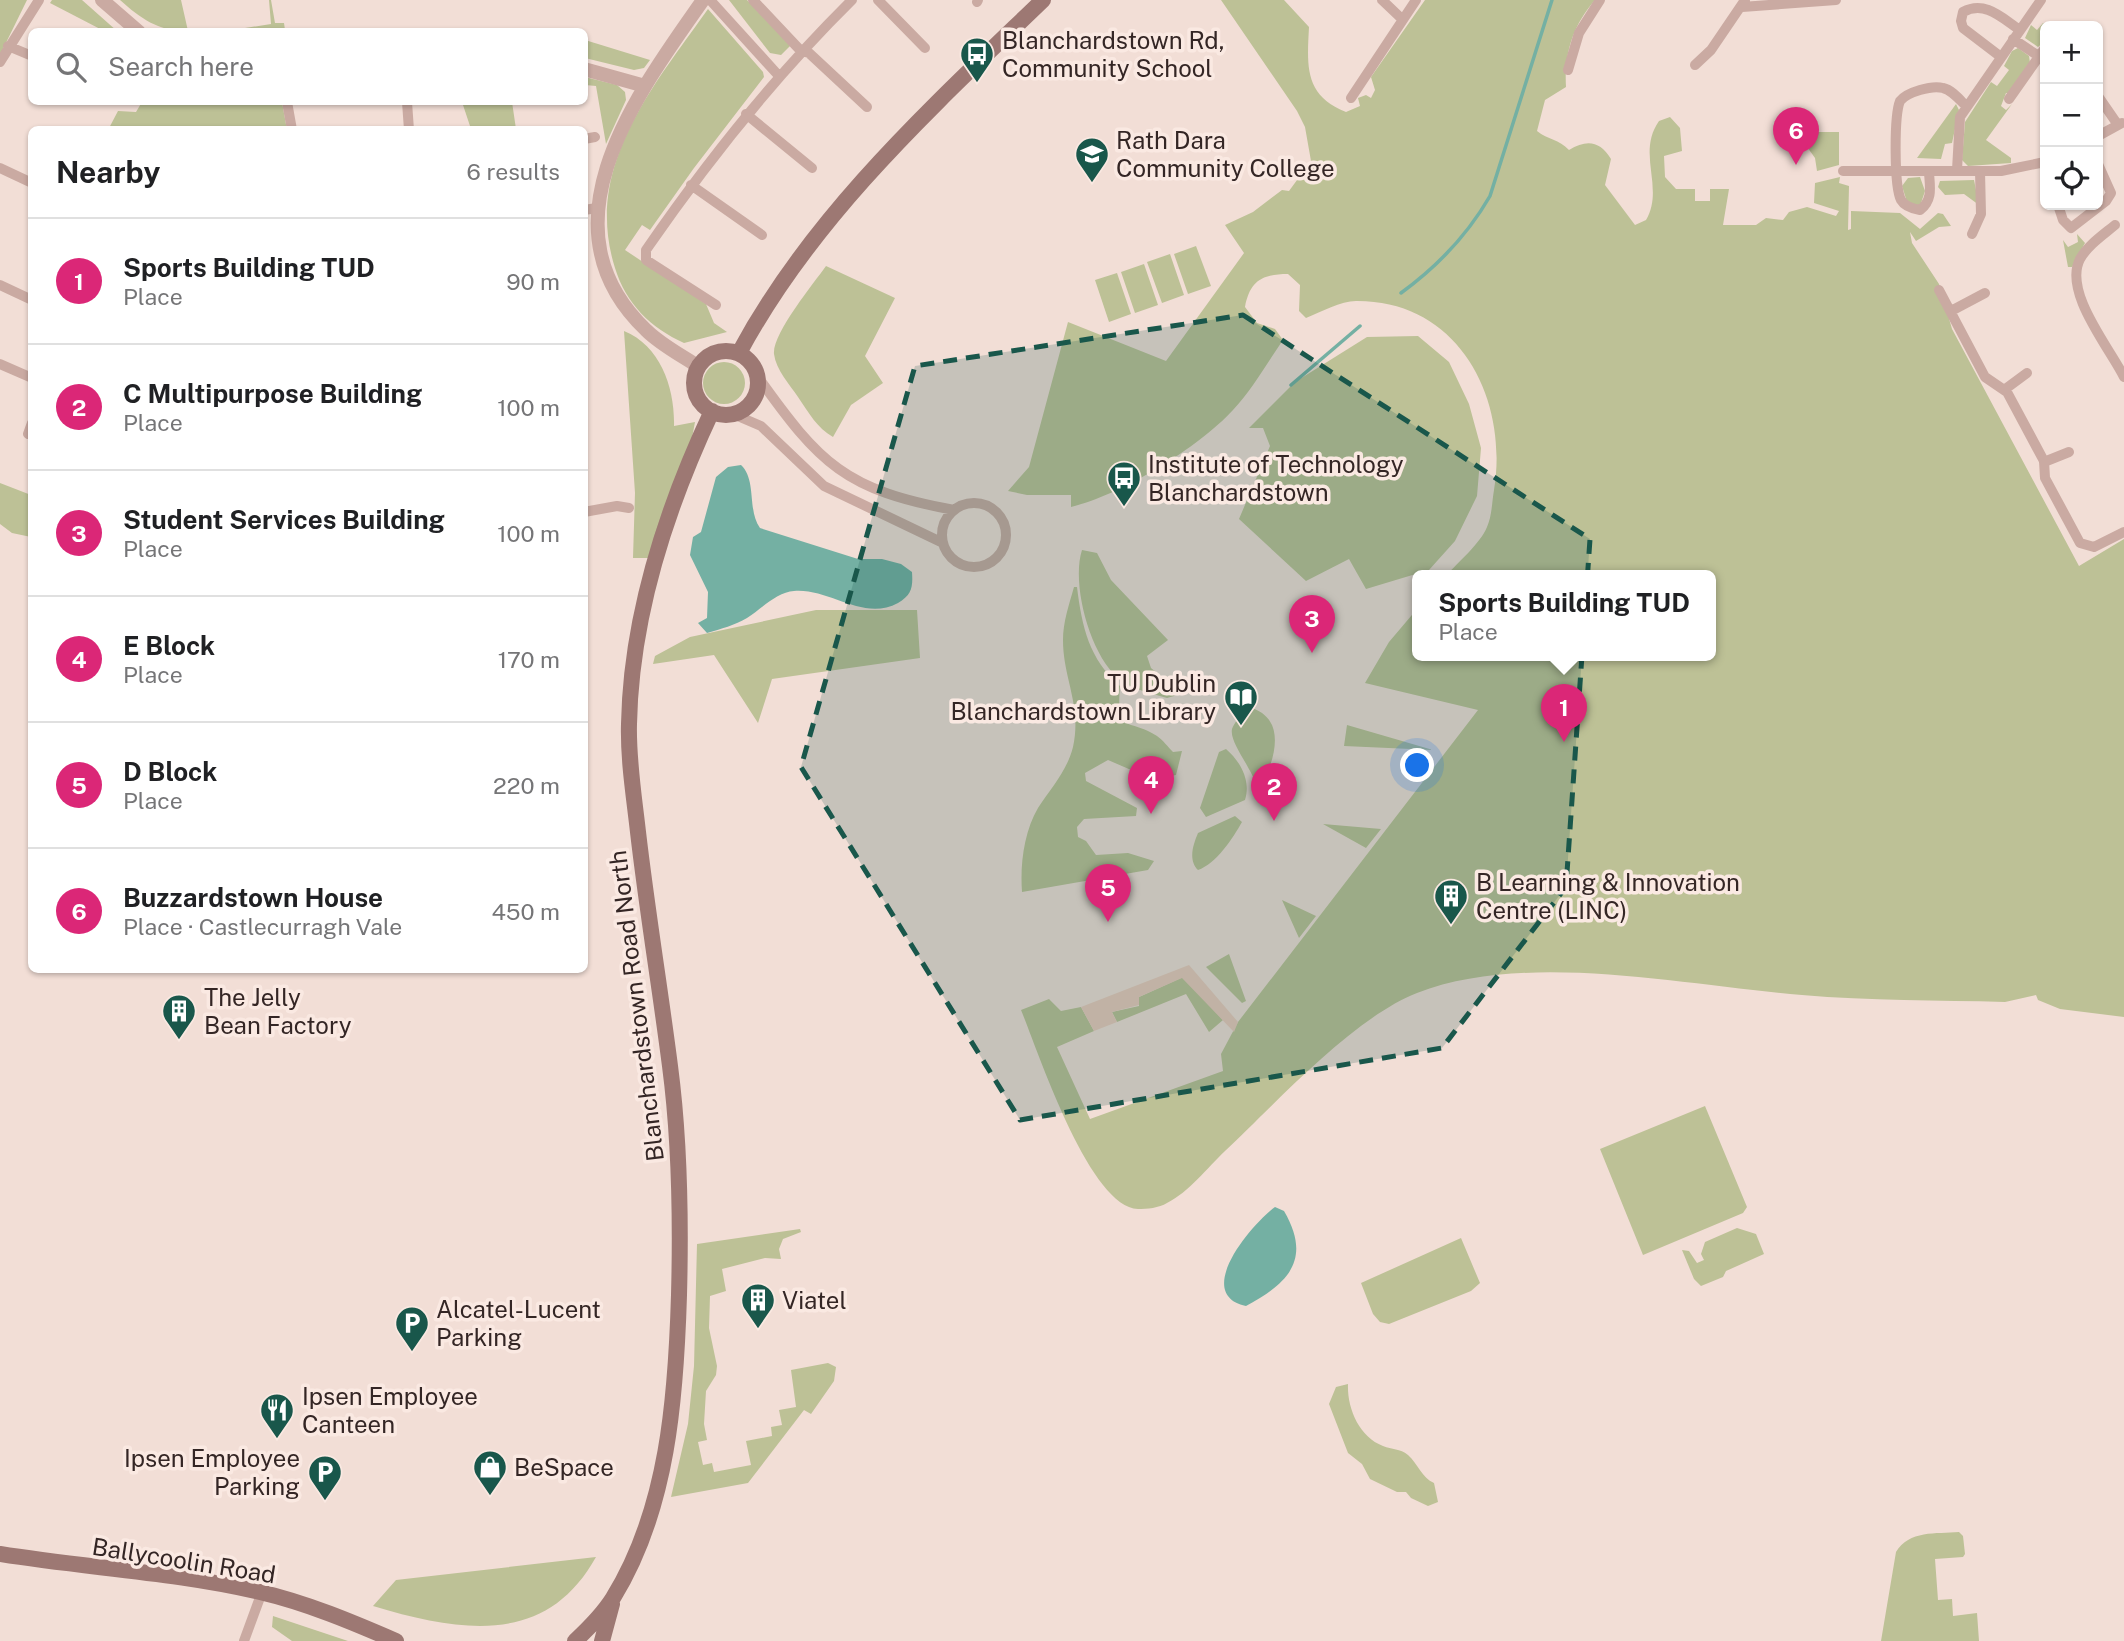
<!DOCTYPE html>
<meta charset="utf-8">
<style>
body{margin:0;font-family:"Public Sans",sans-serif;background:#f2f2f2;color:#202124}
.controls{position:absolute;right:21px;top:21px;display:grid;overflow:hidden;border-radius:10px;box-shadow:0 2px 5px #0004}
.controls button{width:63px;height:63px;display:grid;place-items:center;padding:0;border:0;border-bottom:2px solid #e0e0e0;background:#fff;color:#202124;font:35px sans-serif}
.you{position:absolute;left:1418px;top:766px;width:24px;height:24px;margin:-18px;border:5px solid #fff;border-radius:50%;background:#1a73e8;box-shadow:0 0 0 10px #1a73e833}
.badge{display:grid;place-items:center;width:46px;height:46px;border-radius:50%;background:#db2777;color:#fff;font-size:23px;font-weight:700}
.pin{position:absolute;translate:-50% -58px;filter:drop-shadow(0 2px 4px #0008)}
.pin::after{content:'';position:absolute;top:37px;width:24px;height:21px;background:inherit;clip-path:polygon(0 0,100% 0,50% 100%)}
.popup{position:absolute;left:1412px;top:570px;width:304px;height:91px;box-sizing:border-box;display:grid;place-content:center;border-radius:10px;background:#fff;filter:drop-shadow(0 2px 5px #0005);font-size:23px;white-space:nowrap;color:#757577}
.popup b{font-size:26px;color:#202124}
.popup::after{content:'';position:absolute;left:50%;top:100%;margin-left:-14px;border:14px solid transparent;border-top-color:#fff}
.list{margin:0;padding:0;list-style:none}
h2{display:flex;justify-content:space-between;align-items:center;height:91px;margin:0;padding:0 28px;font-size:30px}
h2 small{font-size:23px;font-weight:400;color:#757577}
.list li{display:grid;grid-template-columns:46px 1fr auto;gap:21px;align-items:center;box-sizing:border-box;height:126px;padding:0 28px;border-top:2px solid #e0e0e0}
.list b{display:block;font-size:26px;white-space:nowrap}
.list p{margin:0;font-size:23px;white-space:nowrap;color:#757577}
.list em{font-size:23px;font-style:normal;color:#757577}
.icon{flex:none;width:38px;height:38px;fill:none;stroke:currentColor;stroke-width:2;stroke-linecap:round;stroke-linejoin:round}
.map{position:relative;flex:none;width:2124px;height:1641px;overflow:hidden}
.search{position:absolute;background:#fff;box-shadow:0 2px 5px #0004;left:28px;top:28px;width:560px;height:77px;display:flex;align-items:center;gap:18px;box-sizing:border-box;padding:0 24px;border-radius:10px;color:#757577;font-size:26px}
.panel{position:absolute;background:#fff;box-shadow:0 2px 5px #0004;left:28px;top:126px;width:560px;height:847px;border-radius:10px}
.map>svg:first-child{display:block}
.green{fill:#bdc196}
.plaza{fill:#ebcabc}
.water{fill:#74b0a3}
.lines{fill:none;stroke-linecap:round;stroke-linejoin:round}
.stream{stroke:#74b0a3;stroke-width:3.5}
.minor{stroke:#caaaa2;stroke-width:10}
.tertiary{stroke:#caaaa2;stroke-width:14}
.secondary{stroke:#9d7873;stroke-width:16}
.marked{fill:#19574b;fill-opacity:0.2;stroke:#19574b;stroke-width:5;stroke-dasharray:14 9;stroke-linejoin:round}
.labels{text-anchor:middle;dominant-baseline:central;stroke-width:7;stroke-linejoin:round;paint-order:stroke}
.poi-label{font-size:24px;fill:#342625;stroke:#fae9e2;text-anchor:start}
.street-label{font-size:24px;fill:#342625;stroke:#fae9e2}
</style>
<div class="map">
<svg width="2124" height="1641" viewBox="0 0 2124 1641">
<rect width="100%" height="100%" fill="#f2ded6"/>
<path class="green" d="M0,0H27L0,55Z
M52,0H82L117,31H104L50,3Z
M120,0H181L188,31C160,32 141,19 120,0Z
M269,0H271L275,23H284L285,30L314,28V31H226L271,24Z
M729,0H747L791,45L781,55L770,53Z
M1221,0H1284L1309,27C1307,66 1304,95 1346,112L1360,106L1358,98L1366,95L1371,98L1375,90L1371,77L1425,0H1595C1573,25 1564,54 1566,87L1545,100L1537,131C1548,140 1559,139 1569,150C1587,139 1600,141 1611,159L1605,185L1635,225L1646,220C1665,187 1636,154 1659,121L1670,117L1680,128L1682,151L1664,156L1665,177L1676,189H1695V201H1710V189H1729L1723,225H1756L1766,218L1783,220L1789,212L1807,207L1836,216L1839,211L1814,203L1815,183L1840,177L1839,183L1849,186L1848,230L1851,229V211L1900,213L1920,229L1938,213L1943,214L1951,226L1939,227L1916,241L1910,232L1912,243L1939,284L1952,329L2079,566L2124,539V1017L2060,1009L2038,1000L2036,995L2005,1002C1938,1000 1870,1001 1802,995C1686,986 1528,950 1417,993C1353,1018 1276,1103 1225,1151C1207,1168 1189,1192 1167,1203C1159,1208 1147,1209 1138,1209C1089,1207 1038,1051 1021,1010L1049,999L1061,1011L1081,1007L1094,1031L1057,1047L1090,1119L1223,1071L1221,1054L1238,1022L1478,710L1365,683L1389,642L1417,609V656H1711V576H1446C1458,562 1480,544 1487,527C1492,516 1492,501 1494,490C1509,399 1459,300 1356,301C1341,301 1321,312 1306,318L1299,311L1300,285L1288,274C1262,274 1250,281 1245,307L1257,323L1275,329L1283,340C1267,363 1252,390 1233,410C1198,448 1121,495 1071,507V495H1027L1008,491L1029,467L1068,322L1166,361L1244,253L1225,225L1253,212L1282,190L1289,191L1311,161L1305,127L1297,111Z
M708,9L763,72L764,77L694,168L650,230L642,225L625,250L706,304L714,323L727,332L684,343C651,328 626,304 615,268C583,167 653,87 708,9Z
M2043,23L2048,26L2045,41L2038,47L2025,38L2031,25L2037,30Z
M585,40L650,60L644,68L634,70L585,58Z
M2018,48L2029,56L2030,63L2010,93H2006L2001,106L2006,110L2012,104L1986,140L2011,158V163L1968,166L1962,160L1965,122L1991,82L1997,86L2009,70L2004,66L2012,51Z
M585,77L617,85L625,92L626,100L606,144L596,86L585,85Z
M142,102H282L287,130H108L118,111L136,112Z
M462,102H512L516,129H471Z
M1956,104L1959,110L1952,143L1945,144L1941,159L1917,158Z
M1815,132H1839V165L1817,171L1815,158L1805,144Z
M1920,177L1925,191L1920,206L1907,202L1902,186L1908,178Z
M1974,180L1979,205L1964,194L1945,195L1938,187L1940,181Z
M2077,234L2085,243L2072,267H2068L2063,240L2068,247L2078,242Z
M1196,246L1211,286L1188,294L1174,254Z
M1170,254L1184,295L1162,303L1147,262Z
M1144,264L1158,305L1135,313L1121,272Z
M826,266L895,298L865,356L883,383L851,405L833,437C817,428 809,413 798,397C790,385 776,370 774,354C772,334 814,283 826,266Z
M1117,273L1131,314L1109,322L1095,280Z
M624,331C661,346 675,389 674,426L695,422L692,438L648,558H633L635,493Z
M1418,336L1449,362L1469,404L1481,448L1477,496L1455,541L1429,570L1366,589L1349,559L1306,581L1239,519L1270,446L1263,428H1249L1295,382L1367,337Z
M703 383a21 21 0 1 1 42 0a21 21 0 1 1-42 0Z
M0,483L31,495V537L12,533L0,524Z
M1082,550L1097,553L1111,580L1168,640L1147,656L1151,668L1177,689L1174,696L1167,698C1151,693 1130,689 1117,677C1090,653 1071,584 1082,550Z
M1074,587H1077C1082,627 1089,659 1120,686C1116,736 1128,717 1157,736C1163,740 1168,747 1173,752L1182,751L1176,775L1152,779L1108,760L1085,773L1086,781L1137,808L1136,816L1084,819L1077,827L1078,837L1086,841L1096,855L1128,853L1154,861L1148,870L1022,892C1020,864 1024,832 1038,808C1051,788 1067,771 1073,747C1082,705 1063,679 1063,640C1063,622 1069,605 1074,587Z
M816,610H917L920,658L772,679L758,723L714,655L653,664L655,656L690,637Z
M1252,708C1287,720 1275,760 1261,786H1256C1253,769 1229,743 1232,729C1234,723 1241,715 1244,710Z
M1347,725L1433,750L1344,746Z
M1226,749C1241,762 1251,781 1245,800L1206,817L1200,808L1219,752Z
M1235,816L1242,822C1233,838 1216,864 1198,870C1188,860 1193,845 1198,833Z
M1323,824L1381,829L1366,848Z
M1282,900L1316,916L1299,938Z
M1229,954L1246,1001L1242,1003L1206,967Z
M1183,977L1223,1020L1209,1032L1186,994L1117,1022L1112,1012L1139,1006V997Z
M1705,1106L1747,1207L1743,1213L1643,1255L1600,1149Z
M1737,1228L1756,1234L1764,1254L1726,1271L1723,1277L1701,1286L1694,1279L1682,1250L1689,1251L1697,1263L1704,1260L1701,1254L1705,1242Z
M800,1229L801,1232L783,1239L779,1249L781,1259L765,1258L722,1269L726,1291L710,1296L709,1328L717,1366L716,1375L706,1391L704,1424L707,1440L698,1442L703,1465L712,1463L714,1472L751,1465L746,1441L772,1436L771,1427L782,1425L779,1410L796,1407L791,1370L828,1363L836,1367L834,1381L811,1414L804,1410L748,1483L671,1497L688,1424L694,1366L697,1244Z
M1461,1238L1480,1283L1471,1291L1389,1324L1380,1322L1373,1314L1361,1283Z
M1348,1384C1347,1408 1359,1437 1383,1446C1392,1450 1400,1448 1408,1455C1418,1464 1422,1478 1434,1483L1438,1502L1428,1506L1411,1498L1406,1492H1397L1370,1479L1362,1464L1348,1453L1329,1404L1336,1387Z
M1959,1532L1963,1536L1965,1554L1963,1557L1935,1559L1938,1600L1952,1599L1953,1616L1977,1613L1979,1641H1881L1896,1552C1909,1530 1936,1534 1959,1532Z
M596,1557C549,1641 472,1636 373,1606L396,1580Z
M273,1616L348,1641H292L272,1627Z"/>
<path class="plaza" d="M1189,965L1238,1022L1234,1032L1182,978L1139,997V1005L1112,1012L1117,1022L1094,1031L1081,1007Z"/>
<path class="water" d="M741,465C757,480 747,510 760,528L858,559H882L901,564L912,572C913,587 912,595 898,603C863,622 830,588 794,591C777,592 761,609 747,618C735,625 721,629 707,633L698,623L707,618L708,592L690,555L693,537L701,532L716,477L728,467Z
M1275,1207L1284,1211C1312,1259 1289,1283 1246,1306C1192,1294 1252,1224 1275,1207Z"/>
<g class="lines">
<path class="stream" d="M1401,293C1438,266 1467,236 1490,196L1552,0
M1291,385L1360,326"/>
<path class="minor" d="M710,0L779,76
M753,0L801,51L809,53L867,107
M878,0L925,48
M1382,0L1402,19
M977,2L978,0
M1742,7L1836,0
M2013,39L2043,59
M8,46L32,56
M2001,57L1963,28L1961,21L1963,12C1985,0 2002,18 2020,30
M0,62L39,0
M1695,65L1711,50L1745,0
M1568,70L1579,33L1600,0
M2098,96L2118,125
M1351,98L1416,0
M2009,99L2045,48
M287,102L292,130
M407,102L409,130
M746,114L812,168
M2098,136L2122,123
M584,139L595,137
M0,168L32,183
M1957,170L1960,117L2041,0
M1843,171H2001L2045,162
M1929,173C1930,187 1933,200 1920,210C1914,209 1905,207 1901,200C1894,186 1894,116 1900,101C1907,92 1932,85 1943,88C1952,90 1960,100 1966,106
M691,185L762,235
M2058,205L2063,220L2071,228L2106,201L2111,193L2098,164
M584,210L597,208
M2115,225C2103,235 2088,245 2080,259C2063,292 2109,347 2124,377
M1972,234L1981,214L1980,171
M0,285L32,300
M1939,290L1985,377L2007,392L2044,461L2045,478L2080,543L2094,547L2124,532
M716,305L646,260V250C708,160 774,77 852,0
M1951,311L1985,293
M0,364L32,378
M758,377C820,464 845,490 954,510
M2004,390L2027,373
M733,414L761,426L824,486L943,543
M28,434L32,423
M2044,462L2069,452
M942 535a32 32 0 1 1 64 0a32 32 0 1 1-64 0Z
M584,512L617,506L629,508
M244,1641L262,1592"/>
<path class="tertiary" d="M102,0L139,32
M584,69L645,86
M699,367C681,355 661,345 646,330C537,226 637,94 703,0"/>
<path class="secondary" d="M694 383a32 32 0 1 1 64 0a32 32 0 1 1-64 0Z
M739,353C813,215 931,108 1043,0
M0,1554C86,1568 175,1572 260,1592C307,1603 352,1622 396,1641
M575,1641C589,1628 603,1614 613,1598C668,1509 676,1397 679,1295C681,1219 680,1142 670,1066C660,988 647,910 638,832C634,796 628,760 629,724C631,615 666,509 712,411
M602,1641L612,1604"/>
</g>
<path class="marked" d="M1243,315L1590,539L1566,887L1442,1048L1020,1120L801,767L915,366Z"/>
<defs>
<g id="bus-pin" transform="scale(1.75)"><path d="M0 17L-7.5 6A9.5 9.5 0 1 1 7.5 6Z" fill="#19574b" stroke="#fae9e2"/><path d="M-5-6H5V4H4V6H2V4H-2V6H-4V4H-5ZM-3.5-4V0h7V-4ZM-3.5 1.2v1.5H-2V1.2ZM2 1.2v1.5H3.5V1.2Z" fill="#fff"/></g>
<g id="school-pin" transform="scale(1.75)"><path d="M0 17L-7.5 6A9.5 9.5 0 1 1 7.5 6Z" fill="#19574b" stroke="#fae9e2"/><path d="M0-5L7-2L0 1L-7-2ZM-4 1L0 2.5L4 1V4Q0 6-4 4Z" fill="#fff"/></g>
<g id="library-pin" transform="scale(1.75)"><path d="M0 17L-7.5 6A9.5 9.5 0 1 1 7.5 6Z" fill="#19574b" stroke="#fae9e2"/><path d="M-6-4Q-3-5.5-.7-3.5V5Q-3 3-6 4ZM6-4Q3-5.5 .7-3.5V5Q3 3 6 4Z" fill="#fff"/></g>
<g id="building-pin" transform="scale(1.75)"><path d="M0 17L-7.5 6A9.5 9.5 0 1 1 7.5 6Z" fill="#19574b" stroke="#fae9e2"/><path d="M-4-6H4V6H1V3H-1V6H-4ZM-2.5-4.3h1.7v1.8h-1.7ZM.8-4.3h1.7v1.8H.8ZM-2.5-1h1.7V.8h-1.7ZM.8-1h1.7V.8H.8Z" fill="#fff"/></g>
<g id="parking-pin" transform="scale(1.75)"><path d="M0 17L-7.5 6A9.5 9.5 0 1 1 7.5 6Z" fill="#19574b" stroke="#fae9e2"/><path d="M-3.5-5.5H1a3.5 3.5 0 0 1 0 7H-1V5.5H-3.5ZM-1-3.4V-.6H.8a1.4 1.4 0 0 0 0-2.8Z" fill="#fff"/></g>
<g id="restaurant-pin" transform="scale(1.75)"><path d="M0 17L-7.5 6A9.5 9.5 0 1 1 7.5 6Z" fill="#19574b" stroke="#fae9e2"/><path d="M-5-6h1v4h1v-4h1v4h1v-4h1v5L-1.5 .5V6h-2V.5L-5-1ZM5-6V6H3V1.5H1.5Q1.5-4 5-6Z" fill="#fff"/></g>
<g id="shop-pin" transform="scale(1.75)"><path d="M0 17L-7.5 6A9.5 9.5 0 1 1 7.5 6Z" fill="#19574b" stroke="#fae9e2"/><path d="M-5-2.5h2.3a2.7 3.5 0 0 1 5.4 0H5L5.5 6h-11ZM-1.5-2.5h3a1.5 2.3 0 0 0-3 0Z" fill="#fff"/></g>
</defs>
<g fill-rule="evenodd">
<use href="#bus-pin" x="977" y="54"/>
<use href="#school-pin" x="1092" y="154"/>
<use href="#bus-pin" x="1124" y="478"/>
<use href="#library-pin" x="1241" y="697"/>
<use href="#building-pin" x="1451" y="896"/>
<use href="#building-pin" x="179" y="1011"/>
<use href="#building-pin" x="758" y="1300"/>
<use href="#parking-pin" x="412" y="1323"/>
<use href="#restaurant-pin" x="277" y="1410"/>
<use href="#shop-pin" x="490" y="1467"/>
<use href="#parking-pin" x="325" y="1472"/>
</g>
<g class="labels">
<g class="poi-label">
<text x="1002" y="40">Blanchardstown Rd,<tspan x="1002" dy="28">Community School</tspan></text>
<text x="1116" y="140">Rath Dara<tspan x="1116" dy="28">Community College</tspan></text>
<text x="1148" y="464">Institute of Technology<tspan x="1148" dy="28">Blanchardstown</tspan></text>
<text x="1216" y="683" text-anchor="end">TU Dublin<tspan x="1216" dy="28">Blanchardstown Library</tspan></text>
<text x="1476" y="882">B Learning &amp; Innovation<tspan x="1476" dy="28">Centre (LINC)</tspan></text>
<text x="204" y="997">The Jelly<tspan x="204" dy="28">Bean Factory</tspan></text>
<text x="782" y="1300">Viatel</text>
<text x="436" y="1309">Alcatel-Lucent<tspan x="436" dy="28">Parking</tspan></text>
<text x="302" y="1396">Ipsen Employee<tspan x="302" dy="28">Canteen</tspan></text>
<text x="300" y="1458" text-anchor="end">Ipsen Employee<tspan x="300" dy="28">Parking</tspan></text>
<text x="514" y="1467">BeSpace</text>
</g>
<g class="street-label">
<text transform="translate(636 1006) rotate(-97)">Blanchardstown Road North</text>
<text transform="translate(184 1560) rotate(9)">Ballycoolin Road</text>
</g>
</g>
</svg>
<div class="controls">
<button>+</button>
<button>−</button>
<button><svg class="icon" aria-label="locate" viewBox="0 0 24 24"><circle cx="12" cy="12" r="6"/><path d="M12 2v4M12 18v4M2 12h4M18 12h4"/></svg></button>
</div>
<div class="you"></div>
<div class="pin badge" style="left:1564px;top:742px">1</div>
<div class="popup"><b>Sports Building TUD</b>Place</div>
<div class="pin badge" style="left:1274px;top:821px">2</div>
<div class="pin badge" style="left:1312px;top:653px">3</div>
<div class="pin badge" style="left:1151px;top:814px">4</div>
<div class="pin badge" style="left:1108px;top:922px">5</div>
<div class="pin badge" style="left:1796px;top:165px">6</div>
<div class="search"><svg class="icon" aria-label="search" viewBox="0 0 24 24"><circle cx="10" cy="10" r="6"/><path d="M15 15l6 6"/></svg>Search here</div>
<section class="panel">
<h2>Nearby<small>6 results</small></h2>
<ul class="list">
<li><span class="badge">1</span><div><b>Sports Building TUD</b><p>Place</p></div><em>90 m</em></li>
<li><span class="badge">2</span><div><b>C Multipurpose Building</b><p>Place</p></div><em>100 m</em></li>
<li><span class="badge">3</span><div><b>Student Services Building</b><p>Place</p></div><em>100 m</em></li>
<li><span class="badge">4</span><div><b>E Block</b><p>Place</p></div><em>170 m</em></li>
<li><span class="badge">5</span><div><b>D Block</b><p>Place</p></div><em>220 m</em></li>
<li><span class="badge">6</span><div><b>Buzzardstown House</b><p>Place · Castlecurragh Vale</p></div><em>450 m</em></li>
</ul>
</section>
</div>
